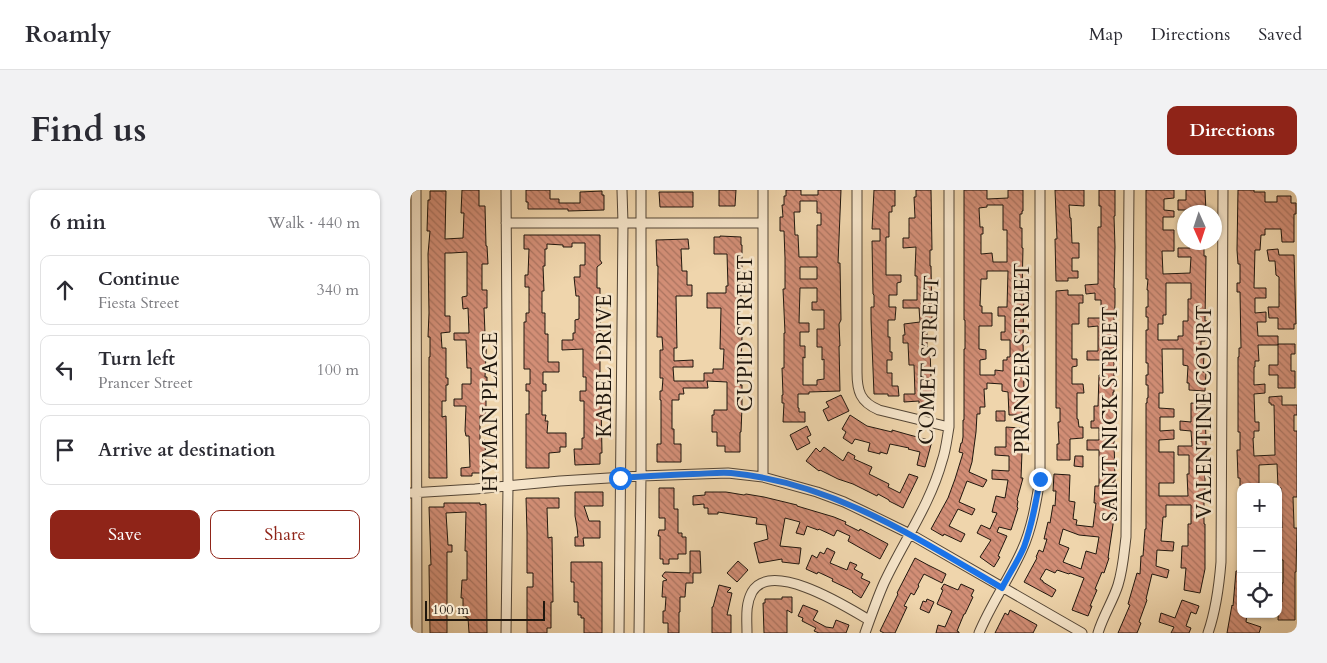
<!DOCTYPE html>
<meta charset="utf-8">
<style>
body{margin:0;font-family:Cardo,serif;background:#f2f2f3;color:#2b2b33}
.controls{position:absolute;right:15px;bottom:15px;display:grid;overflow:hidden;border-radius:10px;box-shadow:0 1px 4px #0004}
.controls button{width:45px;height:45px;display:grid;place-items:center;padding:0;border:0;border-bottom:1px solid #e1e1e2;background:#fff;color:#2b2b33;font:25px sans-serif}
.compass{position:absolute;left:767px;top:15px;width:45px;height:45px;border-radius:50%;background:#fff;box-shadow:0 1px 4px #0004;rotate:177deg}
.scale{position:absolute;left:15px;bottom:12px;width:120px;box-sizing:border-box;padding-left:5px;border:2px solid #20170e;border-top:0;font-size:14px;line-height:18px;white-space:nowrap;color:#20170e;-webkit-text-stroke:4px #f5e4c9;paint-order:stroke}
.stop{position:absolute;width:15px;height:15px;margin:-11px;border:4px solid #1a73e8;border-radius:50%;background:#fff}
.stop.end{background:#1a73e8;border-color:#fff;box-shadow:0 1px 5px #0008}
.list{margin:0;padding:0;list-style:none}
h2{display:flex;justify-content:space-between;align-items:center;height:65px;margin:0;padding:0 20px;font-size:21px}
h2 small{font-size:16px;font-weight:400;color:#7c7c81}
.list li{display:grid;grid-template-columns:32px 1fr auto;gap:15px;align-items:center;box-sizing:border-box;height:70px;margin:0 10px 10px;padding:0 10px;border:1px solid #e1e1e2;border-radius:10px}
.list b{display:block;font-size:19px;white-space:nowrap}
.list p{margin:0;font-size:16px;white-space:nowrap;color:#7c7c81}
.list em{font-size:16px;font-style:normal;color:#7c7c81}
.actions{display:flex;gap:10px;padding:15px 20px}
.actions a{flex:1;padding:11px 0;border:1px solid #8f2418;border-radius:10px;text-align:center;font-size:18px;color:#8f2418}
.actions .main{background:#8f2418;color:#fff}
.icon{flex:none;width:28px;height:28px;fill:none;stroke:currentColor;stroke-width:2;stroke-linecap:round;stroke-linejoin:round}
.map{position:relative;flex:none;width:887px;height:443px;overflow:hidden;border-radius:10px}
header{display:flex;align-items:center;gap:30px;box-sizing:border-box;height:70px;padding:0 25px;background:#fff;border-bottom:1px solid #e1e1e2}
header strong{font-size:24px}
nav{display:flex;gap:28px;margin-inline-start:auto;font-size:18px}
.intro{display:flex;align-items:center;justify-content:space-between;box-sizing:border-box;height:120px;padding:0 30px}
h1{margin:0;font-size:35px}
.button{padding:12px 22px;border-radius:10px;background:#8f2418;color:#fff;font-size:18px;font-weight:700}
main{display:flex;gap:30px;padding:0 30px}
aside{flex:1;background:#fff;border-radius:10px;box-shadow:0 1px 4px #0004}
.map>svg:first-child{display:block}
.building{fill:url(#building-back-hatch);stroke:#20170e;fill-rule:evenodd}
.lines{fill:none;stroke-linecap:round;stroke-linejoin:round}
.minor-casing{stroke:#544636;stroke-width:11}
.minor{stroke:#f5e4c9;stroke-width:9}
.route{stroke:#1a73e8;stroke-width:6}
.labels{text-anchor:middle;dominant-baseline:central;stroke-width:5;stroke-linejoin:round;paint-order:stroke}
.street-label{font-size:21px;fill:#20170e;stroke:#f5e4c9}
</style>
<header>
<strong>Roamly</strong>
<nav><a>Map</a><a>Directions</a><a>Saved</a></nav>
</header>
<div class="intro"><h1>Find us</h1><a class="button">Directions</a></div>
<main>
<aside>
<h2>6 min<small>Walk · 440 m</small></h2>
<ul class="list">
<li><svg class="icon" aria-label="ahead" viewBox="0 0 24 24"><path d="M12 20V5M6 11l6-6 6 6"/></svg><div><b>Continue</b><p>Fiesta Street</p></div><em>340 m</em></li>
<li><svg class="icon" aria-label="left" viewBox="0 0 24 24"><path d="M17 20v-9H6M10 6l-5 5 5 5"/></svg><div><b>Turn left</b><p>Prancer Street</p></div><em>100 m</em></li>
<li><svg class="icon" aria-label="arrive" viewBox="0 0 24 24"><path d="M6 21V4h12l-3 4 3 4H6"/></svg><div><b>Arrive at destination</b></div></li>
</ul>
<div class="actions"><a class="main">Save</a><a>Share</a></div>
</aside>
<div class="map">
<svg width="887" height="443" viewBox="0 0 887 443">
<defs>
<pattern id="building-back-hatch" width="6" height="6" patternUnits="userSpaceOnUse" patternTransform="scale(1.25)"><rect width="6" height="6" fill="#d28e76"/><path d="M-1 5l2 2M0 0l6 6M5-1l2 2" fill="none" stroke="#aa735f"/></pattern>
</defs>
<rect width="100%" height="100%" fill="#efd5ac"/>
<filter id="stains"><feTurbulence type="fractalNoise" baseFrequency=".004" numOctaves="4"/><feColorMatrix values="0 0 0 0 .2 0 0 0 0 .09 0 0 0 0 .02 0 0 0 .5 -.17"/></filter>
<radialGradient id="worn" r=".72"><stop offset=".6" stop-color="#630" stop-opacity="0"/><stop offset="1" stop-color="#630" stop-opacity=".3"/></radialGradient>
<path class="building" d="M52,0H69V16H75L76,56H77L78,74H72V100H77V118H74L75,144H77L75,187H77V206H76V226H70V250H75L76,283H62V286H51V278L60,277L59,246H56L55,241L56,216H44V209H52V194H61V178H57L56,150H44V143H59L58,118L53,119L52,107L57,106V62L41,63H35V126H40V142L31,143L32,158H36V188H38V195H36V211H32V227L36,226L37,288H19V167H20V147H18L19,123L18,64L20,41H17L18,10H20V1H36L35,49L53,48L54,23H51Z
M116,0H140V9H149V13H170V2L192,1V5H194V20L158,21V19H118V12H116Z
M309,0H326L325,16H309Z
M376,0H391V5H408V0H431L428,73H430L431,130L429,134L430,156H429L430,201L399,202V204H388V218H389V222H395V232H373L374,213H372V205H373L372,178H374V143H375L373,99H375V68L374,41H370V27H373L372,15H374V6H376ZM390,11H407V23H411V35H407V67H389L388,45H385L384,22H390ZM390,77H407V89H390ZM390,98H407V112H402V120H414V139H407V157H412V170L414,169V189L407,190V195H393V167L395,168V156H390V142H399V133H389Z
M464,0H485V16H482V22H479V47H476V85H491V92L487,93V105H479V117H486L485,130H478V147H480V162H482V170H477V183H482V196H488L489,206H478V204H464L461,130V117H464V105L463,104L462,51H470V39H462Z
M506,0H521L522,60H520V76H521L522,130H517V159H520L522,216L509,217V211L494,212V204H505L504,175H499L498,153H493V145H495L494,134L510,132L509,118H493V110H507V86H505V82L506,57L493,58V48H499V28H505L504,7H506Z
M554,0H577V9L598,8V0H613V21H612V24H610V38H612V58H613L612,103H614L613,148L614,202H611L612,225H599L598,202L592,201V194L577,193V199H574L575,217H570V224H567L566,242L562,272L559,282L577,290L573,297L557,291L549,312L565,319L562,325L548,319L539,336L555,344L551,352L534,344L533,346L521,339L538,308L545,289L553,263L549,262L551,253H552L553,247V230H554V159H555V130H554ZM577,15H593V40H597V72H583L582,63L571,64V44H573V37H570L569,18L577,17ZM577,81H598L597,117H588V126H595V142H591V150H600V167H597V170H593V181L585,180V185H570V170L576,169V160L569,159V136H582V123H572V116H570L571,89H577Z
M645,0H674V16L659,15L660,28H661L662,53H669V68H662V81H668V88H658V91H646L645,49H647Z
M689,0H705V26H704L705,57L704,98H705V114L703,146H706V156H704V202H703V216H705L704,249L705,292H703L702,304H704V314L701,328H704L698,368H699L694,383L692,382L685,399L687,400L680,416H682L678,426L662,420L674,388L660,383L659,384L647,380L645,383L636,379L630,389L633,391V392L646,400L642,407L614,392L627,368L626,367L629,360L633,362L637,349H634L638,332L640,333L643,315L645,316L646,301H643L644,284L660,285L659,311L665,312L663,329L667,330L666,335L683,337L686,313H684L685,296H689V260H677V250H689V238H681V231H684V216H688L689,185H692V170H677V161H688V136L678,137V128H691V110H685V103L676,104L675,95L688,94V37H691V16H689ZM653,339L669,345L689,347L686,364L676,361L671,379L653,372L659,358L649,354Z
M736,0H764V8L754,9V20L764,21V27H753V40H764V61H752L753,84L780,83L781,67H768V58H780V52H794V66H796L795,131H797V141H796L795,151H791V165H794L793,182H796L795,201L779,200V193H777L778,176L773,175V159H752L753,203H749V218L764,219V227H750V241L764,240V249L749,250V262H764V293H749V306H778L777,284H779V265H768V256H782L781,241L770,240V231L781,232V213L795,214L796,253V279H795V302H794V334H795V379L790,403L774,400L776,378H771L772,356H778V334H781V315H756V327H753L751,351L764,352L763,361L747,360L746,376L759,380L757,388L742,384L736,409L737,410L729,432L731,433L727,443H708L720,415L718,414L727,383L730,384L731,366H733L735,339H736V213H737V208H738V195H736V185H738V173H736V140H738V127H736V117H738V100H737L738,89H736ZM756,93H781V109H778V131H773V146H768V150H748V134H753V125H756Z
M776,0H795L796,22H779V20H768V10H776Z
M828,0H844V2H855V12H867V6H881V13H886V24H884V52H872L871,39H855V45H851L850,60H845L844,98H856V108H845V123L856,122V132H847L848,146H868V155H848L849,171H845V177H844V195L855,194V203L844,204L845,232H849V241H844V248H843L844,266L865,265L864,215H861V213H859V207L872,206V215H887V225H884V241H887V307H883L884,335V338H887L886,382H885V430H868L869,412H872V393H873V370H868V361H870V338H872L871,309V298L868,297L867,274L849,275V296H830V288H828L827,260H830V242H828V167H829V158H831L830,102H827V93H830V74H828L827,60Z
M249,2H283V17H250Z
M114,45H190V70L192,73L187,77V98H190V214H191L192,263H190V274L165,275L164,259H172V248H174V211H170V201H176V187H173V159L152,160V150H163V143H165V130L169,129V106H166L164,87H170V75H175V53H162V57H153V55L137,54V59H135V76H133L134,101H132V123H135V144H138V172H149V182H133V194H136V201H132V225H136L135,231H138L137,243H156V257H150V262L139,263V278H116V224H119V201H116V194H120V179H114V132H116V123H119V97H115V85H118L119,59H114Z
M310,46L331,47V55H332V103H331V112H327L328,146H332L331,178H330V195H332V217L331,242H330V262H315V256H307V242H302V225H304V220H317V192L297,191L298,198H273L274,204H269V210H262V239H264V254H271V272H247V254H251V210H250V201H252L253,188H250V160H253L252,147H247L248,76H247L246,50L278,49L279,59H271L272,81H277V95H282V106H266L267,158H264V171L283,170V177H263L264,191H294V183H303V179H313L314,159H310L311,118H297V103H316V96H318L317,64H304V47H310Z
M868,59L869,65H884L886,134H884V139H868V128H859L858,117H869V87L866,85L865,71H859L857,60Z
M658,100V105H673V113H669V134H662V169H667V176L662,177V194H673L674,203H667V229H668L669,237H673V248L660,249V270H647V254H649L648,232H650V218H646V101Z
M868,154H885V164H881V181H885V198H868V185H859V175H868Z
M431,205L439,221L418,231L413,220L419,217L416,212Z
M586,221H595V231H586Z
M440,225L457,236L482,242V240L496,244L522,251L515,277L507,275L510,262L498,259L499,258L480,254L477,264L470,262V264L458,261L460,253L445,249L442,254L433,248L436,242L432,239Z
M397,236L401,245L397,247L400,253L387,260L380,245Z
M596,237L610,238L609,262H612L611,288H613L607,310L608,311L607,317L608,318L601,340L589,337L587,342L597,346L588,366L590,367L584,377L570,367L581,350L567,343L571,335L580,339L587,323L582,322L586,306L595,308L598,290L582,289V280L599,281V266L585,265V257H596Z
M414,257L433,271L438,262L445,266L444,269L462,277L459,284L479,294L478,297L490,303L499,284L508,287L493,318L479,311V310L468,304L467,306L443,294L428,289L410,280L409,281L396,271L406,258L410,262Z
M665,266H673V277L664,276Z
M249,298H264V319H268V343H272V347H276V364H268V369H259V374H253V369H250V346H248L249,340H255V328H249Z
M165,302H193V316H174L179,331H190V348H173L174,356H165V347H168L167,337L165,326Z
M295,302H316L334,305L336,304L354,307L387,315V316L424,327L436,332L435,334L449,341L450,339L478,354L470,369L438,351L440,346L427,340L424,346L409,339L408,340L397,336L394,345L386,343L390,332L375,328L370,356L391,358L389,374L372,372V369L349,373L344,353L358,349L356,335L346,334L347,328L308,322V324H298V318H294V314L283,315V306L295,305Z
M116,308H149V318H137L138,348L142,347L143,412H141V438H137V443H117V397H123V383H117V342Z
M34,313H70V315L76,314L77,443H59L58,428H56V426H53V408H51L52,390H57V361H55L56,322L36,323L38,355H42V362H37V443H20L19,375H21L19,317H34Z
M417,358L425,362L420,373L437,380L440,372L447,375L444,379L453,384L451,388L460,392L451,408L442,402L443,401L422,391L423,389L408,382L407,384L396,379L402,365L407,368L410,362L414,364Z
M280,361H290L291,383H283V393H276L275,407H270V422H269V443H258V433H253V421H255L256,407H252L253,391L257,390L252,386L255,382L280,383Z
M505,368L518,375L536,384L532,393L514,384L508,395L509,396L504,405L501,403L494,416L497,417L485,443H474L470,441L488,404L487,403Z
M328,371L338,380L327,392L317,383Z
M161,372H192V443H174V428H171V425H168V412H164V392H161Z
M826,381H831V424H837L836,432L851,437L849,443H817L822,415L823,416Z
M534,394L548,400L551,394L564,400L561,406L563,407L555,424H554L547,441L549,442V443H526L528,435L535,437L542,421L527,414L533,400L531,399Z
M309,395L321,398L317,402L322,403L317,425H321V443H302V417H303Z
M372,407H382V423L377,420V443H354L353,413H355V409H372Z
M517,409L524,412L519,423L510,419L513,411L516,412Z
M772,410L789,416L786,424L781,422L776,436L781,438L779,443H761L764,437L749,432L751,423L765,428Z
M393,415L408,421L403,430L416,437L423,438L426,430L439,435L436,443H409L404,441L406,438L392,431L393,428L388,426Z
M600,420L627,435L623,443H585L595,423L598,425Z"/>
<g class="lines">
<g class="minor-casing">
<path id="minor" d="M6,0L7,443
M447,0V182C447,201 450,212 469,220L539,237
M96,33H353
M353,287V0
M0,303L65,299L150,291L231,286L318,283L353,287L407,302L434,312L455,322L500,344L672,443
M96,443L98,296L96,0
M209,443L213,33L212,0
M229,443L231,286V0
M337,443C337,429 335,415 342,402C361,369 437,417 459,430
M455,443C461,426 467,409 474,393C493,352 520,315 532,271C536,260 537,248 539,237V0
M569,443C581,414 599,389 612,360C622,338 626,313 630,289V0
M688,443C693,426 703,411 708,395C713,379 714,363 716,347L719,0
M798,443C806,420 809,397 811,372L813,0"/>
</g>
<use href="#minor" class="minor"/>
</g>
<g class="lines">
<path class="route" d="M210,288C235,286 259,285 283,284C295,284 308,282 321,283C423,293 505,347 592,398C599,384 608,371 614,357C622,335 626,312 630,289"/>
</g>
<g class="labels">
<g class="street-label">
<text transform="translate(335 143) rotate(-90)">CUPID STREET</text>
<text transform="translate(612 168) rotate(-90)">PRANCER STREET</text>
<text transform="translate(519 170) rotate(-88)">COMET STREET</text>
<text transform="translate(194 176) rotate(-90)">KABEL DRIVE</text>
<text transform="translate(80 222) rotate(-90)">HYMAN PLACE</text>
<text transform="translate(794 222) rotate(-90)">VALENTINE COURT</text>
<text transform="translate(700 224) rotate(-90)">SAINT NICK STREET</text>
</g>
</g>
<rect width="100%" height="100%" filter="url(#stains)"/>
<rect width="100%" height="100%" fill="url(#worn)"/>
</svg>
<div class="controls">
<button>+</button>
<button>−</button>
<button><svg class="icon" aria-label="locate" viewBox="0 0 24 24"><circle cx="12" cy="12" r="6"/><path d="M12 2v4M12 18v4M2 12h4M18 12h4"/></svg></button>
</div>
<svg class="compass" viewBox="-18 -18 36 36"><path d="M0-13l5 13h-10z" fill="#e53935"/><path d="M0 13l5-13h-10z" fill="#7c7c81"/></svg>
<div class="scale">100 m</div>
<div class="stop" style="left:210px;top:288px"></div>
<div class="stop end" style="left:630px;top:289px"></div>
</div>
</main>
